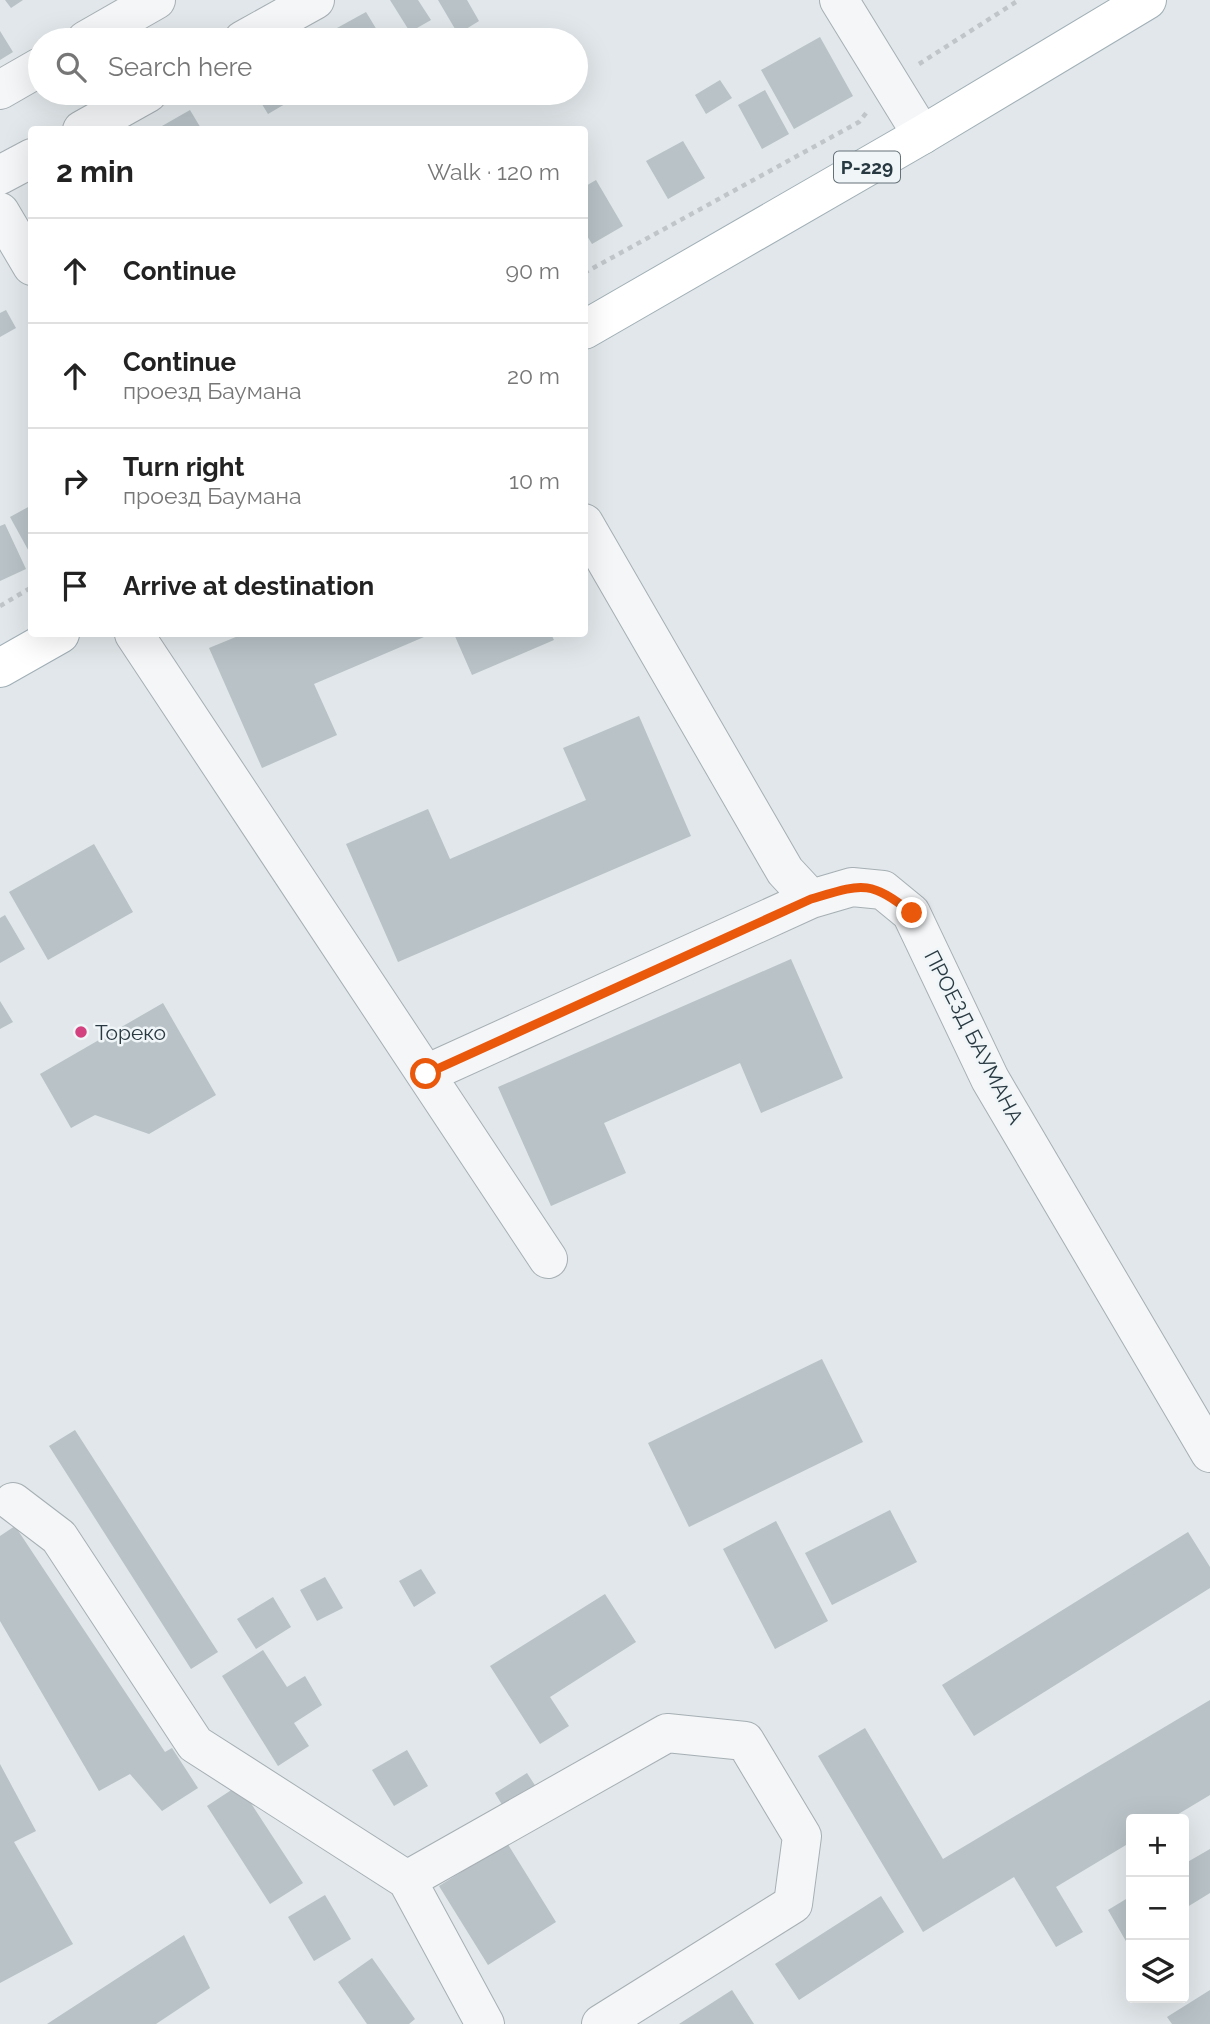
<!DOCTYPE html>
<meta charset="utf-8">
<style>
body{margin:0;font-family:Raleway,sans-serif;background:#f6f6f6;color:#222}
.controls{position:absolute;right:21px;bottom:21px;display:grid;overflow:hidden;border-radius:7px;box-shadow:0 7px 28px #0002}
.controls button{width:63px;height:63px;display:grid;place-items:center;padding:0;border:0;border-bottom:2px solid #e0e0e0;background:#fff;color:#222;font:35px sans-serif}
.stop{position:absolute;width:21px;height:21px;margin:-16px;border:5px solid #ea580c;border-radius:50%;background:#fff}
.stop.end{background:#ea580c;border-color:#fff;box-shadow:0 2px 7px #0008}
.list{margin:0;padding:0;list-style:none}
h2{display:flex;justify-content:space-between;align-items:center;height:91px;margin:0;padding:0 28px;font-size:30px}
h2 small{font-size:23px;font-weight:400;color:#767676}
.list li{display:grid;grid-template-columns:46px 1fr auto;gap:21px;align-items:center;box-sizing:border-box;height:105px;padding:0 28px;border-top:2px solid #e0e0e0}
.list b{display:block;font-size:26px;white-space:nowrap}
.list p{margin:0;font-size:23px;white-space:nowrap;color:#767676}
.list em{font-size:23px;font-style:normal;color:#767676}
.icon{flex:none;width:38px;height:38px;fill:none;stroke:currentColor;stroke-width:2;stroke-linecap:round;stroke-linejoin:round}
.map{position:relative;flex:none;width:1210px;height:2024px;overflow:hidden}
.search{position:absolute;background:#fff;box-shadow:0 7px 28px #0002;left:28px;top:28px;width:560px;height:77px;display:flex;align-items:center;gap:18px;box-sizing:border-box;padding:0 24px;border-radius:38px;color:#767676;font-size:26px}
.panel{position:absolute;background:#fff;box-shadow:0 7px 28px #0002;left:28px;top:126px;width:560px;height:511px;border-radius:7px}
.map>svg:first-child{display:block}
.building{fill:#b8c2c7}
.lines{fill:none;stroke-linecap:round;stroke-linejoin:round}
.minor-casing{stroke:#a6afb4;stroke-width:40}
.major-casing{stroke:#a0afb6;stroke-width:40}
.path{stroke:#bfc5c9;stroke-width:4.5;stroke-dasharray:5 5;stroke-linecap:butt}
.minor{stroke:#f4f6f8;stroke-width:38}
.major{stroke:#fff;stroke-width:38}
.route{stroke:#ea580c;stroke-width:9}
.poi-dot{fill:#d3427f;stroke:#f0f5f7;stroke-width:2.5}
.labels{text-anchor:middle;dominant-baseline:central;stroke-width:5;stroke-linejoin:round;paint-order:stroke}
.shield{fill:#f0f5f7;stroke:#647178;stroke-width:2}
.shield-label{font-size:19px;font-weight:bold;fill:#283942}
.poi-label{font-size:21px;fill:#283942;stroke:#f0f5f7;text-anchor:start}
.street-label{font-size:21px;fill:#283942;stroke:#f0f5f7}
</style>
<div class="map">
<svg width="1210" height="2024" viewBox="0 0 1210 2024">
<rect width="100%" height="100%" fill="#e1e7ea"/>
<path class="building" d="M5,0H23L11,8Z
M390,0H418L431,20L410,32Z
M438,0H467L479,21L458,34Z
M366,12L383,40H344L337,28Z
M0,31L13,52L0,60Z
M820,37L853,96L794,129L761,70Z
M720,80L732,98L706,114L695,95Z
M765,90L789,134L762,149L738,105Z
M255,93H294L297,97L268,114Z
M190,110L202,130H164L162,126Z
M683,141L705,178L668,199L646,161Z
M596,180L623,226L592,244L584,231V187Z
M6,310L16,328L0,337V313Z
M30,506L32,510V557L10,517Z
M5,524L26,569L0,581V526Z
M243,634H431L314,684L337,735L262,768L209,648Z
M454,634H551L554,640L472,675Z
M639,716L691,836L398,962L346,844L428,809L450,859L586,800L563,748Z
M94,844L133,912L48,960L9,892Z
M5,915L25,949L0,963V918Z
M791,959L843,1078L761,1113L740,1063L604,1123L626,1173L551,1206L498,1087Z
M0,1001L13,1022L0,1029Z
M163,1003L216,1095L149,1134L95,1115L71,1128L40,1074Z
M822,1359L863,1442L689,1527L648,1443Z
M75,1430L218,1652L191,1669L49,1446Z
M890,1510L917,1562L832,1605L805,1553Z
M776,1521L828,1621L775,1649L723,1549Z
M15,1526L165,1752L172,1748L198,1788L162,1811L130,1774L99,1791L0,1621V1536Z
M1188,1532L1210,1567V1588L974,1736L942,1685Z
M421,1569L436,1593L414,1607L399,1581Z
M325,1577L343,1608L317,1621L300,1590Z
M605,1594L636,1642L550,1697L569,1726L540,1744L490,1666Z
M273,1597L291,1627L256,1649L237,1619Z
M263,1650L287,1687L305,1676L322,1705L294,1723L309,1746L278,1766L222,1676Z
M1210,1700V1795L1170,1819H1131V1842L1056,1887L1083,1932L1056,1947L1014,1877L923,1932L818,1756L865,1728L943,1859Z
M407,1750L428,1786L394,1806L372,1770Z
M0,1764L36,1831L14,1842L73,1944L0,1983Z
M527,1773L540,1793L507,1813L495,1793Z
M239,1785L303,1883L270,1904L207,1806Z
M507,1843L556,1922L488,1965L439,1886Z
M1210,1849V1893L1184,1909V1864Z
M325,1895L351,1939L314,1961L288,1917Z
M881,1896L904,1932L799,2000L775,1964Z
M1131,1896V1940L1127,1943L1108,1910Z
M184,1935L210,1988L156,2024H47Z
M372,1958L415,2019L409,2024H367L338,1982Z
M732,1990L754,2024H679Z
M1210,1990V2024H1172L1167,2017Z"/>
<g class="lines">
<g class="minor-casing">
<path id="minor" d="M839,0L922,135
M86,40L156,0
M243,40L315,0
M0,90L40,67
M82,130L148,93
M0,175L32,158
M0,212L32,266
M584,523L785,871L811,899L852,887L883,890L911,913L990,1079L1210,1453
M134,634L548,1259
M426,1074L811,899
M13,1502L59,1537L195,1744L407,1880L485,2024
M407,1880L667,1733L745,1741L802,1836L793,1904L601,2024"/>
</g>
<g class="major-casing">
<path id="major" d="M584,330L922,135L1147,0
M0,668L60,634"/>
</g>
<path class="path" d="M919,64L1019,0
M584,273L859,122L867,112
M0,606L32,587"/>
<use href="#minor" class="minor"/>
<use href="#major" class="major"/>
</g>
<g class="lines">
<path class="route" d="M426,1074L811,899C862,884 869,879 912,913"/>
</g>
<circle class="poi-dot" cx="81" cy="1032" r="7"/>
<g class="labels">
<rect class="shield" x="834" y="151.5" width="66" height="31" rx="5"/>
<g class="shield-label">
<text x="867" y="167">Р-229</text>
</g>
<g class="poi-label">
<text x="95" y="1032">Тореко</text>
</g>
<g class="street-label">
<text transform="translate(974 1037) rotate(63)">ПРОЕЗД БАУМАНА</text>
</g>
</g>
</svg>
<div class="controls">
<button>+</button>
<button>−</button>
<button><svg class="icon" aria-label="layers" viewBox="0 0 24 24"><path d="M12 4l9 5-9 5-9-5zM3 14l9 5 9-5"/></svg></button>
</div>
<div class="stop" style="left:426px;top:1074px"></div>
<div class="stop end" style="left:912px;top:913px"></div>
<div class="search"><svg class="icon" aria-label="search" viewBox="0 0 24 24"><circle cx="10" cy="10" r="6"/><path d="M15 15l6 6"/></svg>Search here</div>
<section class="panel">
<h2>2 min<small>Walk · 120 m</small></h2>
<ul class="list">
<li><svg class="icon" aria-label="ahead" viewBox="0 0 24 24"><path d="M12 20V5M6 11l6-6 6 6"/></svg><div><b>Continue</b></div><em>90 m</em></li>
<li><svg class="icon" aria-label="ahead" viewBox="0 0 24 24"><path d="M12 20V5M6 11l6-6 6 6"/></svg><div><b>Continue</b><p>проезд Баумана</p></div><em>20 m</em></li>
<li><svg class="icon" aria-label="right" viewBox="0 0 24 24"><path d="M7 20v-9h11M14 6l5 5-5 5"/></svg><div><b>Turn right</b><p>проезд Баумана</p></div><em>10 m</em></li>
<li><svg class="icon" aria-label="arrive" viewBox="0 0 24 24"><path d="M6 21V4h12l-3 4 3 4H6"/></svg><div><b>Arrive at destination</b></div></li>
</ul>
</section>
</div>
